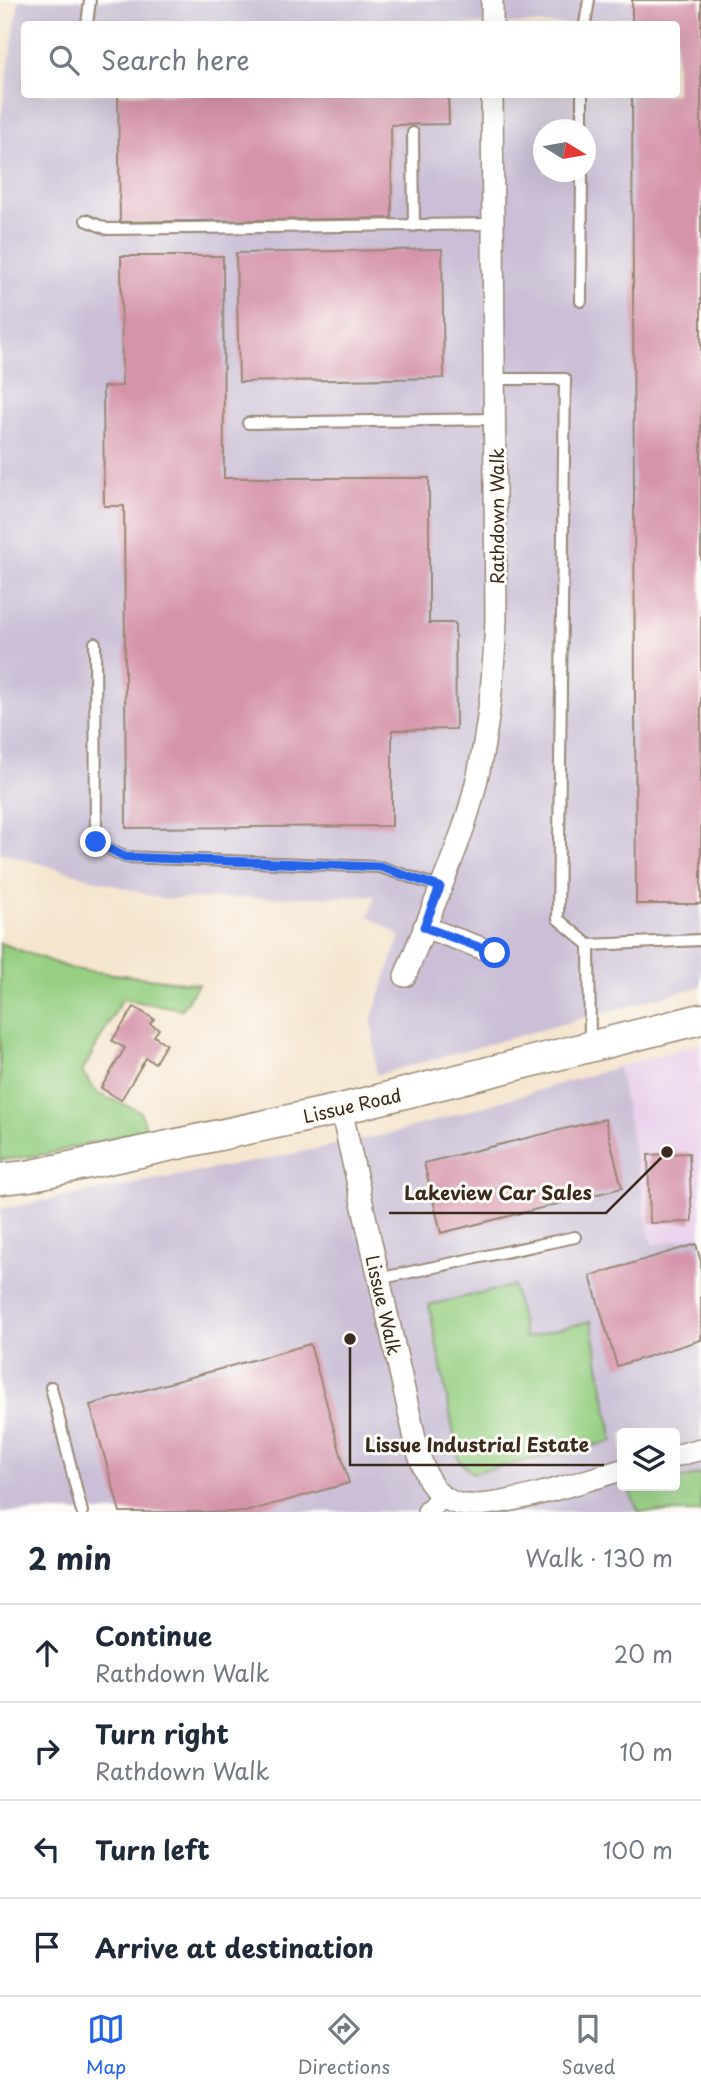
<!DOCTYPE html>
<meta charset="utf-8">
<style>
body{margin:0;font-family:"Playpen Sans",sans-serif;background:#f2f2f3;color:#1f2937}
.controls{position:absolute;right:21px;bottom:21px;display:grid;overflow:hidden;border-radius:7px;box-shadow:0 7px 28px #0002}
.controls button{width:63px;height:63px;display:grid;place-items:center;padding:0;border:0;border-bottom:2px solid #e0e1e3;background:#fff;color:#1f2937;font:35px sans-serif}
.compass{position:absolute;left:533px;top:119px;width:63px;height:63px;border-radius:50%;background:#fff;box-shadow:0 7px 28px #0002;rotate:101deg}
.stop{position:absolute;width:21px;height:21px;margin:-16px;border:5px solid #2563eb;border-radius:50%;background:#fff}
.stop.end{background:#2563eb;border-color:#fff;box-shadow:0 2px 7px #0008}
.list{margin:0;padding:0;list-style:none}
h2{display:flex;justify-content:space-between;align-items:center;height:91px;margin:0;padding:0 28px;font-size:30px}
h2 small{font-size:23px;font-weight:400;color:#747a83}
.list li{display:grid;grid-template-columns:46px 1fr auto;gap:21px;align-items:center;box-sizing:border-box;height:98px;padding:0 28px;border-top:2px solid #e0e1e3}
.list b{display:block;font-size:26px;white-space:nowrap}
.list p{margin:0;font-size:23px;white-space:nowrap;color:#747a83}
.list em{font-size:23px;font-style:normal;color:#747a83}
.icon{flex:none;width:38px;height:38px;fill:none;stroke:currentColor;stroke-width:2;stroke-linecap:round;stroke-linejoin:round}
.map{position:relative;flex:none;width:701px;height:1512px;overflow:hidden}
.search{position:absolute;background:#fff;box-shadow:0 7px 28px #0002;left:21px;right:21px;top:21px;height:77px;display:flex;align-items:center;gap:18px;box-sizing:border-box;padding:0 24px;border-radius:7px;color:#747a83;font-size:26px}
.sheet{height:483px;background:#fff}
nav{display:flex;justify-content:space-around;align-items:center;box-sizing:border-box;height:98px;border-top:2px solid #e0e1e3;background:#fff;font-size:19px;color:#747a83}
nav a{display:grid;justify-items:center;gap:4px}
nav .on{color:#2563eb}
.map>svg:first-child{display:block}
.built{fill:#ead1ec}
.industrial{fill:#cabfd6;fill-rule:evenodd}
.green{fill:#96cf82;stroke:#687c50;stroke-width:2}
.building{fill:#d694ab}
.lines{fill:none;stroke-linecap:round;stroke-linejoin:round}
.lane-casing{stroke:#988876;stroke-width:14}
.street-casing{stroke:#988876;stroke-width:24}
.secondary-casing{stroke:#988876;stroke-width:33}
.lane{stroke:#fff;stroke-width:10}
.street{stroke:#fff;stroke-width:21}
.secondary{stroke:#fff;stroke-width:30}
.route{stroke:#2563eb;stroke-width:9}
.labels{text-anchor:middle;dominant-baseline:central;stroke-width:6;stroke-linejoin:round;paint-order:stroke}
.street-label{font-size:18px;fill:#3b2a1e;stroke:#fdfcf7}
.leader{fill:none;stroke:#3b2a1e;stroke-width:2.5}
.callout-dot{fill:#3b2a1e;stroke:#fdfcf7;stroke-width:2.5}
.callout-label{font-size:19px;text-anchor:middle;font-weight:bold;fill:#3b2a1e;stroke:#fdfcf7;stroke-width:6;stroke-linejoin:round;paint-order:stroke}
</style>
<div class="map">
<svg width="701" height="1512" viewBox="0 0 701 1512">
<rect width="100%" height="100%" fill="#fdfcf7"/>
<filter id="ink" filterUnits="userSpaceOnUse"><feTurbulence type="fractalNoise" baseFrequency=".0143" numOctaves="2"/><feDisplacementMap in="SourceGraphic" scale="14" xChannelSelector="R" yChannelSelector="G"/><feConvolveMatrix kernelMatrix="1 2 1 2 8 2 1 2 1" color-interpolation-filters="sRGB"/></filter>
<filter id="wash" filterUnits="userSpaceOnUse"><feTurbulence type="fractalNoise" baseFrequency=".00686" numOctaves="4" result="noise"/><feDisplacementMap in="SourceGraphic" scale="28" xChannelSelector="R" yChannelSelector="G"/><feGaussianBlur stdDeviation="1.57" result="paint"/><feColorMatrix in="noise" values="0 0 0 0 0 0 0 0 0 0 0 0 0 0 0 0 0 1.4 0 .05"/><feComposite in="paint" operator="in"/></filter>
<g filter="url(#wash)">
<rect width="100%" height="100%" fill="#f5e6cf"/>
<path class="built" d="M701,1043V1237L652,1246L618,1067Z"/>
<path class="industrial" d="M19,0H701V986L376,1075L372,1018L400,936L369,916L375,896L162,899L0,852V123ZM24,24H676V94H24ZM544,130H586V172H544Z
M618,1067L652,1245L701,1237V1512H0V1209L272,1158L393,1133ZM622,1433H675V1486H622Z"/>
<path class="green" d="M0,943L72,969L198,984L182,1009L122,999L82,1072L98,1094L140,1111L147,1129L42,1155L0,1160Z
M513,1286L525,1338L591,1321L613,1441L472,1473L459,1460L429,1305Z
M701,1474V1512H639L630,1493L658,1486H675V1481Z"/>
<g id="blocks">
<path class="building" d="M632,0H701V904H636L632,94H676V24H632Z
M118,94H448L449,124L391,125L392,218L120,222Z
M442,249L444,378L239,382L236,253Z
M121,256H223L224,478H429V623H455L456,729L392,730V826L126,828L124,506H104L103,387L122,386Z
M134,1007L154,1019L150,1024L159,1029L154,1036L166,1044L155,1063L146,1058L121,1100L101,1088L125,1048L112,1041Z
M605,1119L622,1188L441,1233L424,1163Z
M689,1153L692,1222L650,1223L648,1155Z
M696,1244L701,1262V1340L617,1366L590,1276Z
M310,1344L349,1483L245,1512H120L90,1405Z"/>
</g>
</g>
<g filter="url(#ink)">
<use href="#blocks" fill-opacity="0" stroke="#988876" stroke-width="2"/>
<g class="lines">
<g class="lane-casing">
<path id="lane" d="M87,24L90,0
M585,24L589,0
M582,130V94
M413,133L414,226
M86,220L107,229L493,224
M581,301L582,172
M495,379H565L558,919L589,945L590,1044
M248,423L495,419
M95,643L96,842L125,857L380,867L440,887
M589,945L701,940
M378,1279L575,1237
M51,1387L82,1512"/>
</g>
<g class="street-casing">
<path id="street" d="M492,0V24
M424,927L495,953
M405,976C425,926 447,876 464,826C486,760 493,688 496,619L492,94
M341,1109L418,1452C424,1468 429,1488 444,1497C448,1500 454,1503 459,1504C492,1512 586,1480 622,1470
M675,1456L701,1449
M428,1512L442,1496"/>
</g>
<g class="secondary-casing">
<path id="secondary" d="M0,1179L28,1176L341,1109L701,1019"/>
</g>
<use href="#lane" class="lane"/>
<use href="#street" class="street"/>
<use href="#secondary" class="secondary"/>
</g>
</g>
<g class="lines" filter="url(#ink)">
<path class="route" d="M96,842L125,857L380,867L440,887L424,927L495,953"/>
</g>
<g class="labels">
<g class="street-label">
<text transform="translate(496 516) rotate(-90)">Rathdown Walk</text>
<text transform="translate(352 1105) rotate(-13)">Lissue Road</text>
<text transform="translate(384 1305) rotate(77)">Lissue Walk</text>
</g>
</g>
<path class="leader" d="M667 1152L606 1213H389M350 1339L350 1465H604"/>
<g class="callout-dot">
<circle cx="667" cy="1152" r="7"/>
<circle cx="350" cy="1339" r="7"/>
</g>
<g class="callout-label">
<text x="498" y="1200">Lakeview Car Sales</text>
<text x="477" y="1452">Lissue Industrial Estate</text>
</g>
</svg>
<div class="controls">
<button><svg class="icon" aria-label="layers" viewBox="0 0 24 24"><path d="M12 4l9 5-9 5-9-5zM3 14l9 5 9-5"/></svg></button>
</div>
<svg class="compass" viewBox="-18 -18 36 36"><path d="M0-13l5 13h-10z" fill="#e53935"/><path d="M0 13l5-13h-10z" fill="#747a83"/></svg>
<div class="stop" style="left:495px;top:953px"></div>
<div class="stop end" style="left:96px;top:842px"></div>
<div class="search"><svg class="icon" aria-label="search" viewBox="0 0 24 24"><circle cx="10" cy="10" r="6"/><path d="M15 15l6 6"/></svg>Search here</div>
</div>
<section class="sheet">
<h2>2 min<small>Walk · 130 m</small></h2>
<ul class="list">
<li><svg class="icon" aria-label="ahead" viewBox="0 0 24 24"><path d="M12 20V5M6 11l6-6 6 6"/></svg><div><b>Continue</b><p>Rathdown Walk</p></div><em>20 m</em></li>
<li><svg class="icon" aria-label="right" viewBox="0 0 24 24"><path d="M7 20v-9h11M14 6l5 5-5 5"/></svg><div><b>Turn right</b><p>Rathdown Walk</p></div><em>10 m</em></li>
<li><svg class="icon" aria-label="left" viewBox="0 0 24 24"><path d="M17 20v-9H6M10 6l-5 5 5 5"/></svg><div><b>Turn left</b></div><em>100 m</em></li>
<li><svg class="icon" aria-label="arrive" viewBox="0 0 24 24"><path d="M6 21V4h12l-3 4 3 4H6"/></svg><div><b>Arrive at destination</b></div></li>
</ul>
</section>
<nav>
<a class="on"><svg class="icon" aria-label="map" viewBox="0 0 24 24"><path d="M3 6l6-2 6 2 6-2v14l-6 2-6-2-6 2zM9 4v14M15 6v14"/></svg>Map</a>
<a><svg class="icon" aria-label="directions" viewBox="0 0 24 24"><path d="M12 3l9 9-9 9-9-9zM9 14v-3h6M13 9l2 2-2 2"/></svg>Directions</a>
<a><svg class="icon" aria-label="saved" viewBox="0 0 24 24"><path d="M7 4h10v16l-5-4-5 4z"/></svg>Saved</a>
</nav>
